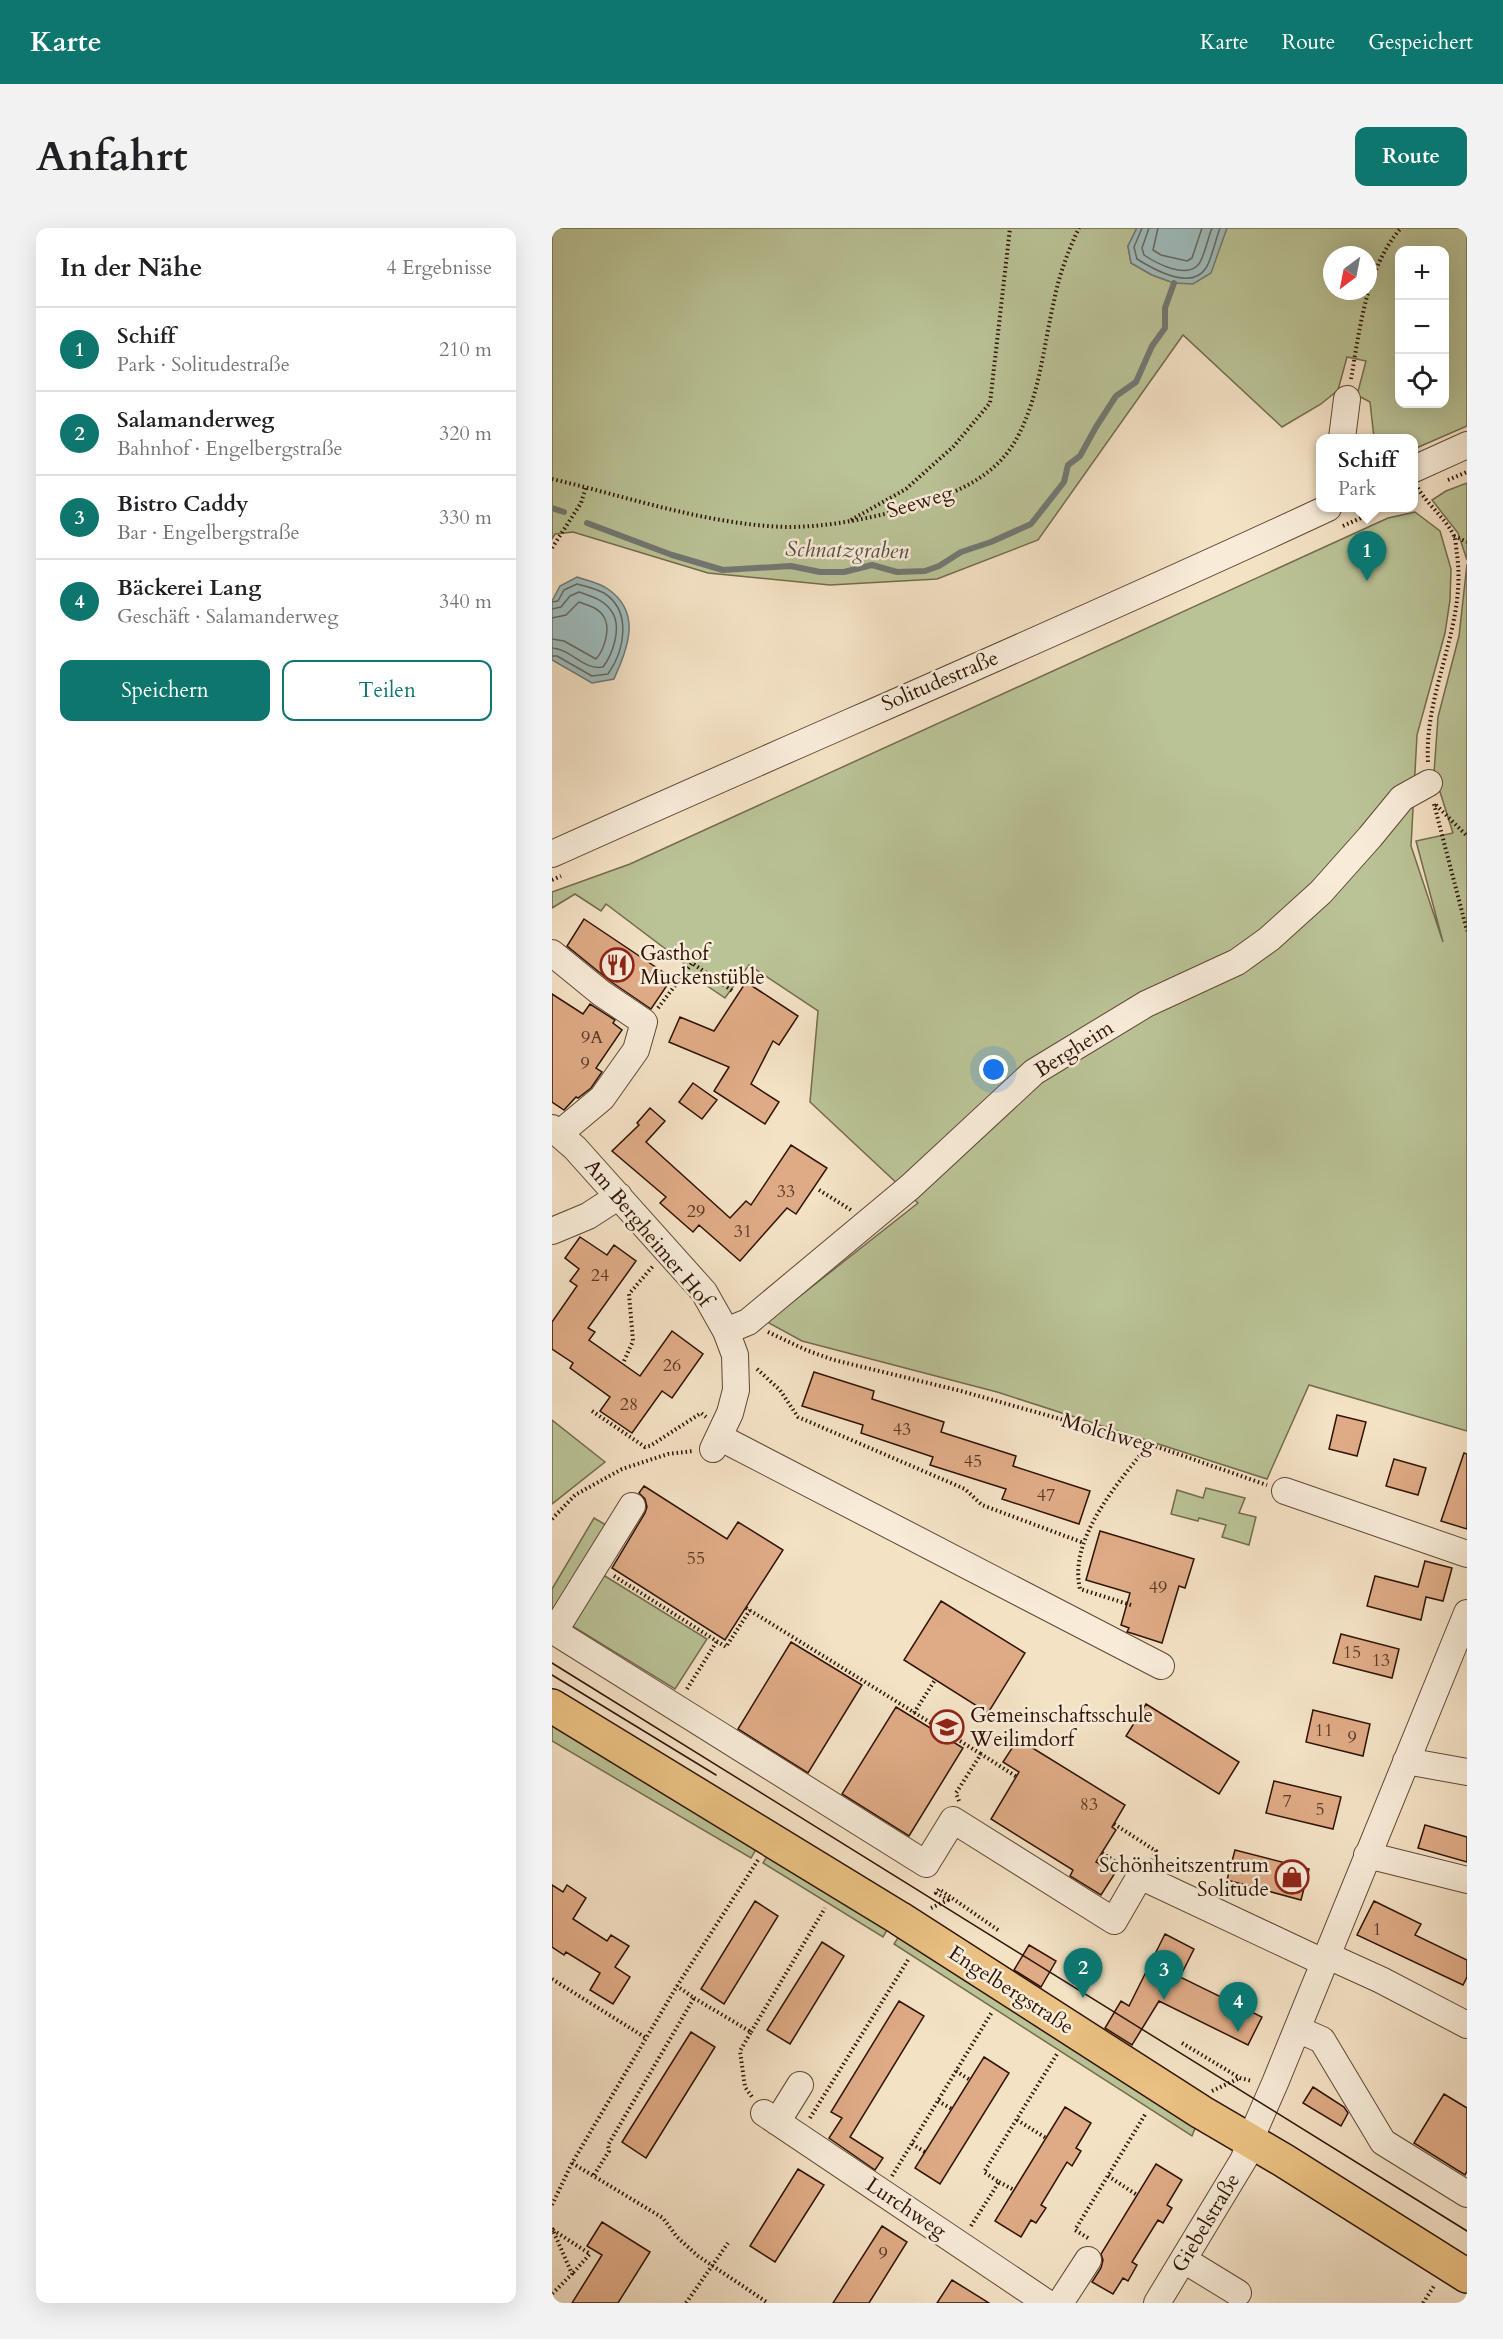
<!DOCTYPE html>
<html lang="de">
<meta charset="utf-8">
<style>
body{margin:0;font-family:Cardo,serif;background:#f2f2f2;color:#202124}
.controls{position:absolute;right:18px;top:18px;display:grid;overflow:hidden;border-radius:12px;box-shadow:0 6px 24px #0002}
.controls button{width:54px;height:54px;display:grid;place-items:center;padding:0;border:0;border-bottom:2px solid #e0e0e0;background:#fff;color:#202124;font:30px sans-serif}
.compass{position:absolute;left:771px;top:18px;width:54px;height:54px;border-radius:50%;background:#fff;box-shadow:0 6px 24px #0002;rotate:212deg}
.you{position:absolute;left:442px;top:842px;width:21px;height:21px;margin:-15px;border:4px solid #fff;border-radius:50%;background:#1a73e8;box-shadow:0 0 0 9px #1a73e833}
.badge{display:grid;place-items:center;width:39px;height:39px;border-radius:50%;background:#0f766e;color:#fff;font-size:20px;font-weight:700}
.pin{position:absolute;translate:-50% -50px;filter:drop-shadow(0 2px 3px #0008)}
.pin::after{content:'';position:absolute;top:32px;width:21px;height:18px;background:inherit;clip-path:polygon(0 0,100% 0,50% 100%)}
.popup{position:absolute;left:764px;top:206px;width:102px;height:78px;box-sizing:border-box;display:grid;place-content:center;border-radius:12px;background:#fff;filter:drop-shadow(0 2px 4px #0005);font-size:20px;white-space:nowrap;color:#757577}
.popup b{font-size:22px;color:#202124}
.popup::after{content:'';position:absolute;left:50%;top:100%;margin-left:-12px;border:12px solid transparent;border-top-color:#fff}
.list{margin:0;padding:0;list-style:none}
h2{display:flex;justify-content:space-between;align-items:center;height:78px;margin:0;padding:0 24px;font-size:26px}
h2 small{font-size:20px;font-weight:400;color:#757577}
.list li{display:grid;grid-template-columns:39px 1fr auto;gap:18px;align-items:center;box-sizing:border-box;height:84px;padding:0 24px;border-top:2px solid #e0e0e0}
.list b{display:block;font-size:22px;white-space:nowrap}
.list p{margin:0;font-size:20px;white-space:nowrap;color:#757577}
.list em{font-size:20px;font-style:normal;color:#757577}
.actions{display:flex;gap:12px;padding:18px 24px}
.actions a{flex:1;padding:14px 0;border:2px solid #0f766e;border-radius:12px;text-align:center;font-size:21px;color:#0f766e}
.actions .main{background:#0f766e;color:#fff}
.icon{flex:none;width:33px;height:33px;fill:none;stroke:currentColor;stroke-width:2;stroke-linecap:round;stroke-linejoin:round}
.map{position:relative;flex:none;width:915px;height:2075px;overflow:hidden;border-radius:12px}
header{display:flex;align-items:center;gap:36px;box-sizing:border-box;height:84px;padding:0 30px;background:#0f766e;color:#fff}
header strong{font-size:28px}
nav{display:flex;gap:33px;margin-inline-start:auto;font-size:21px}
.intro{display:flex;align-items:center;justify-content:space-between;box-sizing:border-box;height:144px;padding:0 36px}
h1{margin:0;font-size:42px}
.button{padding:15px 27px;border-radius:12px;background:#0f766e;color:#fff;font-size:21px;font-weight:700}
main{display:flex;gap:36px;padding:0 36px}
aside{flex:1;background:#fff;border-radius:12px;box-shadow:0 6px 24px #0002}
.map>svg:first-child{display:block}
.green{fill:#bac396;stroke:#746b4e;stroke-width:1.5;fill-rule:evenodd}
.water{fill:#9fbcbd;stroke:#727873;stroke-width:1.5}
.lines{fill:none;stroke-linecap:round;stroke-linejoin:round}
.shore{stroke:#676861;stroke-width:1.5}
.stream{stroke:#727873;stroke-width:6}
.building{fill:#dfab86;stroke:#2f1305;stroke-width:1.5}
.minor-casing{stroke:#604735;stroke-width:28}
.major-casing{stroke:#2f1305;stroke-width:36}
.path{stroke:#2f1305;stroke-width:4;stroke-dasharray:1.5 3;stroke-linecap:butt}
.minor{stroke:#f8ecd9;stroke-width:26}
.major{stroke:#eac182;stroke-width:33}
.tram{stroke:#2f1305;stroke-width:1.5}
.labels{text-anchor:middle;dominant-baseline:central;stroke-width:5;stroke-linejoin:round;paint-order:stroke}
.number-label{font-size:18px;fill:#5b3925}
.street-label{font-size:21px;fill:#2f1305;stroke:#f8ecd9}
.poi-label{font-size:21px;fill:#2f1305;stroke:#f8ecd9;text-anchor:start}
.water-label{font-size:22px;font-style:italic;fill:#564e45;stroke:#f8ecd9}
</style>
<header>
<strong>Karte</strong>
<nav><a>Karte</a><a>Route</a><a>Gespeichert</a></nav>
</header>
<div class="intro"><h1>Anfahrt</h1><a class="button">Route</a></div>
<main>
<aside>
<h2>In der Nähe<small>4 Ergebnisse</small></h2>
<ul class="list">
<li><span class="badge">1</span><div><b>Schiff</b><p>Park · Solitudestraße</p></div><em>210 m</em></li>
<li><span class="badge">2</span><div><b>Salamanderweg</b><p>Bahnhof · Engelbergstraße</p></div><em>320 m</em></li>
<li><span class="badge">3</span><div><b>Bistro Caddy</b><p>Bar · Engelbergstraße</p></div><em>330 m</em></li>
<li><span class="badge">4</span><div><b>Bäckerei Lang</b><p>Geschäft · Salamanderweg</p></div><em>340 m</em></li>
</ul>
<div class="actions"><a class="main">Speichern</a><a>Teilen</a></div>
</aside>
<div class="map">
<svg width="915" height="2075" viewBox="0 0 915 2075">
<rect width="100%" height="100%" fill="#f4e2c5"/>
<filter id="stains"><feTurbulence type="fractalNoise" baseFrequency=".00333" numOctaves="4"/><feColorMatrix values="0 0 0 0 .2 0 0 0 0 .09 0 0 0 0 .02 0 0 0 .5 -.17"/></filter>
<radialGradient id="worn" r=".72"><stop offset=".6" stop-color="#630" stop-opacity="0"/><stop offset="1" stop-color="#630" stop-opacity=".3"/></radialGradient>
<path class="green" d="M0,0H585L576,18L579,35L600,47L622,55L667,17L675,0H915V198L862,221V210H822L818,174L805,167L814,133L795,129L786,162L769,176L730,199L631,107L486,312L385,351L278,357L156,345L21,304L3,306L0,311ZM848,22H892V176H848ZM780,27H816V63H780Z
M915,255V332L906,305L880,272L894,263Z
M863,284L888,303L899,341L898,372L893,405L865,507L859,618L891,714L864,613L901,605L882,545L886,489L907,408L915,336V1203L757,1157L715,1251L445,1164L250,1113L215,1094L366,975L258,874L266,783L197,737L173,770L129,740L132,735L54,676L49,683L23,666L0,680V664L78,636L836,290Z
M0,1192L53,1234L0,1276Z
M654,1260L693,1270L687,1285L704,1289L697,1317L670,1309L674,1297L647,1290L646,1293L619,1286L625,1262L651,1270Z
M42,1290L54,1297L0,1384V1361Z
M48,1345L155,1411L123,1461L17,1396Z
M0,1491L207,1616L199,1630L0,1513Z
M218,1623L338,1697L331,1709L211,1635Z
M349,1705L644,1898L640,1908L342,1716Z"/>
<path class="water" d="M585,0H675L659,45L641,56L622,55L600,47L579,35L576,18Z
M25,349C34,352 48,355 56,361C90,385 76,419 62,451L40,455L0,432V373L8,358Z"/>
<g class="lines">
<path class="shore" d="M590,0L582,19L585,31C601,41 639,63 654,40C659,33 664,10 668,0
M597,0L590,20L592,27C604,35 633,51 646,37C652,31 656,9 660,0
M606,0L601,22L609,27L635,33L640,30L650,0
M0,374L6,373L12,362L25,356C33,358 44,361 52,365C80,383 73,422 56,446L40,448L5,428H0
M0,381L9,379L18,368L27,364C39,368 53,372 60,384C70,399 61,426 51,439C32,443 19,421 0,420
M0,390L14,387L27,374C36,377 47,380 52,389C59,401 52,422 44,431L12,413L0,411"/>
<path class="stream" d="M0,280L12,284
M35,295L120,327L171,342L239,338L268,344H292L320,337L345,344L373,343L387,338L409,324L439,314L479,296L512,254L516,237L528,228L544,199L564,168L584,154L600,118L613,100V80L622,55"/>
</g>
<path class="building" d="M32,691L120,750L99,781L58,753L15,718Z
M194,754L246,788L227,817L221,813L199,856L227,874L213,896L162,863L177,839L117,814L128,789L162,803Z
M0,766L31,786L38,776L63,792L61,795L70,802L44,840L50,844L39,860L26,870L24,869L12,882L0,874Z
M141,855L165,872L150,891L127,874Z
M98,880L113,893L94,914L178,990L194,973L199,977L239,917L275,940L244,986L235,980L188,1033L147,997L141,1004L108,975L114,969L60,923L87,897L85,895Z
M28,1009L55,1027L62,1017L84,1033L36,1100L43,1104L37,1112L88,1148L120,1103L151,1126L120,1170L110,1163L80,1205L48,1183L58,1169L18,1140L21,1135L0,1121V1094L25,1058L18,1053L27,1041L13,1030Z
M262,1144L322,1163L320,1171L392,1194L389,1204L464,1228L461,1238L538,1263L527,1296L450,1271L454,1261L378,1237L381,1229L309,1205L311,1197L250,1178Z
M785,1187L814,1194L805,1228L777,1221Z
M912,1225L915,1226V1301L889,1293Z
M842,1231L874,1240L866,1267L834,1258Z
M92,1258L175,1311L186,1294L231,1322L173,1412L60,1340L93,1285L95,1279L93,1271L87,1265Z
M548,1303L642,1331L633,1360L627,1358L610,1415L579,1405L575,1404L577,1400L569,1397L578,1365L534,1352Z
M873,1333L900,1340L891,1373L874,1369L869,1392L815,1378L823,1348L866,1359Z
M389,1373L473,1425L436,1485L352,1432Z
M789,1406L847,1421L840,1450L781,1435Z
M239,1414L310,1457L256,1545L186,1501Z
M594,1476L687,1534L667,1566L574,1508Z
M344,1479L411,1520L357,1608L290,1566Z
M761,1482L818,1496L811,1528L754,1514Z
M466,1511L573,1577L560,1599L564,1602L544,1634L563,1645L549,1667L518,1648L521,1642L439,1591L467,1544L451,1534Z
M722,1553L789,1569L781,1601L714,1585Z
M873,1597L915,1609V1634L866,1620Z
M683,1622L757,1641L749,1672L675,1652Z
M0,1657L11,1664L15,1657L34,1670L21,1691L55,1713L59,1707L77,1718L63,1739L78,1749L61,1776L38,1762L48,1745L14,1724L12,1727L0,1719Z
M203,1673L226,1688L172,1776L149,1761Z
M822,1673L869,1696L863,1707L915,1732V1749L911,1757L805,1707Z
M613,1706L642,1721L628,1749L710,1789L696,1817L607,1773L580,1817L553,1800L569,1773L577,1778Z
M270,1714L292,1728L238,1816L215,1802Z
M477,1717L504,1733L489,1759L462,1742Z
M347,1773L372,1788L298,1909L331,1930L323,1942L277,1910L290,1890L279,1884Z
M139,1804L163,1819L94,1930L70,1914Z
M432,1829L457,1845L388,1956L363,1940Z
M761,1859L792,1879L796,1885L789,1898L751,1875Z
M892,1866L915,1880V1943L913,1947L862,1915Z
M513,1879L539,1895L524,1920L529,1923L520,1938L515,1934L489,1977L494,1980L484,1995L479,1992L469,2009L443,1993Z
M604,1936L630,1952L615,1977L620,1980L611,1995L606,1992L580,2034L585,2037L576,2053L571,2050L561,2066L540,2054L549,2040L551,2032L549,2026Z
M246,1941L272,1957L223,2034L198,2018Z
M50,1994L98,2024L66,2075H20L50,2027L35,2018Z
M330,1998L355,2014L317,2075H281Z
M400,2052L437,2075H385Z"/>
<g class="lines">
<g class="minor-casing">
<path id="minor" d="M790,210L795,171
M862,241L915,217
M0,626C258,510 519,400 776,280
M0,725L49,765L92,794L84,822L50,870L8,905
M0,900L23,920L152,1064L174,1103L183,1127L184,1162L178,1185L161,1221
M0,1003L36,988L67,968
M174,1103L196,1094L358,959L482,844L594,776L685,734L717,711L769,664L818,609L850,570L877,555
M167,1209L609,1438
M733,1263L915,1326
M0,1402L374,1636L401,1592L562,1693L588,1648L771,1734
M2,1404L80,1278
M854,1533L915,1544
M815,1627L915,1652
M774,1727L829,1752L915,1797
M745,1801L770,1812L831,1914L915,1966
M212,1885L495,2075
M225,1894L248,1857
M632,2032L686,2065
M508,2075L536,2032
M605,2075L692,1931L698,1912L723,1855L915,1385"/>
</g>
<g class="major-casing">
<path id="major" d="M0,1478L347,1690L649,1884L731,1932L915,2048"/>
</g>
<path class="path" d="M799,151C808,100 814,40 849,0
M0,251C77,269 156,297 235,299C280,299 326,289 369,276C410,263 449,245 468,204C488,164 492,116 502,73C507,47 516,23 527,0
M896,252L915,244
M866,260C875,276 895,292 902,308C904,313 904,321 905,326C915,398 872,462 876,534
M299,292L354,261L401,219L438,175L458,0
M791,298L831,280
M902,308L915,314
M0,320L29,275L34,259
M882,576L915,703
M884,577L915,608
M0,652L9,648
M106,780L140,735L182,764
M267,962L299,982
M216,1104L254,1122L282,1132L409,1163L597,1216L715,1257
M72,1133L81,1113L77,1066L101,1038
M205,1141L228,1162L246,1189L413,1261L430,1277L532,1315
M40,1183L93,1219L98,1218L149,1185L154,1189
M0,1291L23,1267L70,1241L116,1226L141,1223
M62,1348L174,1419L198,1382
M579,1377L528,1361C516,1310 567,1254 597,1216
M194,1380L429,1526
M135,1461L165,1413
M362,1485L383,1452
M407,1573L404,1565L429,1526L465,1549
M562,1596L604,1623L600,1631
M550,1625L569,1637
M379,1680L396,1672L384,1665L387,1661L446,1702
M0,1751L94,1810
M142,1770L199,1804L188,1823L193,1859L200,1869
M199,1804L273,1680
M630,1815L688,1850L700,1853
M404,1843L418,1852
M660,1863L688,1850
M386,1873L400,1881
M258,1890L356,1732
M465,1892L494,1910
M360,1916L373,1924
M20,1935L111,1990L125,2009L146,2028L216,2075
M42,1947L57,1923L56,1917L142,1770L125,1758
M340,1948L440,1784
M556,1948L585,1967
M447,1954L462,1962
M0,1977L20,1935L125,1758L206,1632
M419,1998L447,1954L432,1944L505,1826
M0,2000L20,2046L0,2066
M1,2002L38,2026L20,2046
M536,2010L523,2002L594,1885
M134,2075L176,2015
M871,2075L882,2058"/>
<use href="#minor" class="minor"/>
<use href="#major" class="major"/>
<path class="tram" d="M0,1435L915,2003
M0,1447L164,1547"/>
</g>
<defs>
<g id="restaurant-ring" transform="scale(1.725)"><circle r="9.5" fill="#f8ecd9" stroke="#8f2418" stroke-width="1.5"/><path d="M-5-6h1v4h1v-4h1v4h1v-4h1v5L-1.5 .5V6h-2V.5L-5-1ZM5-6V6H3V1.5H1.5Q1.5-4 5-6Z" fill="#8f2418"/></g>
<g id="school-ring" transform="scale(1.725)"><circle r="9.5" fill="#f8ecd9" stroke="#8f2418" stroke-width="1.5"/><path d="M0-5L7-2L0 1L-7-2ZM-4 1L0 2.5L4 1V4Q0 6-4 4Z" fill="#8f2418"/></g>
<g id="shop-ring" transform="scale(1.725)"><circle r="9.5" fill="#f8ecd9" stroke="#8f2418" stroke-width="1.5"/><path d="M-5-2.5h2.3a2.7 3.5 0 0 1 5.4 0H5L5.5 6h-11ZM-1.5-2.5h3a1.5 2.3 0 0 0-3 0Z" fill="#8f2418"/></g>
</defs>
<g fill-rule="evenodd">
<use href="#restaurant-ring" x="65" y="737"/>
<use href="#school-ring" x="395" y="1499"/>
<use href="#shop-ring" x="740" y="1649"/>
</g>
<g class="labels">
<g class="number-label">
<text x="40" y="809">9A</text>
<text x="33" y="835">9</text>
<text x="234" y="963">33</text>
<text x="144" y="983">29</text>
<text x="191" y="1003">31</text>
<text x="48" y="1047">24</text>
<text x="120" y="1137">26</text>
<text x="77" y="1176">28</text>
<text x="350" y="1201">43</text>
<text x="421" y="1233">45</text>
<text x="494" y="1267">47</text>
<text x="144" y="1330">55</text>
<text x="606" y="1359">49</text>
<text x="800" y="1424">15</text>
<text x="829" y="1432">13</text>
<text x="772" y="1502">11</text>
<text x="800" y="1509">9</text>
<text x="735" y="1573">7</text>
<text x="537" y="1576">83</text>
<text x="768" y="1581">5</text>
<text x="825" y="1701">1</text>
<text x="331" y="2025">9</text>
</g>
<g class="street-label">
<text transform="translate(368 274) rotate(-17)">Seeweg</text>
<text transform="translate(388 453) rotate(-23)">Solitudestraße</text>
<text transform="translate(522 821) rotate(-32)">Bergheim</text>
<text transform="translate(96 1005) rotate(50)">Am Bergheimer Hof</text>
<text transform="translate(556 1205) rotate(16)">Molchweg</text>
<text transform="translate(459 1762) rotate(33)">Engelbergstraße</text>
<text transform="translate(354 1980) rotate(34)">Lurchweg</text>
<text transform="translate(654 1995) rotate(-59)">Giebelstraße</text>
</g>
<g class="poi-label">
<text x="88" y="725">Gasthof<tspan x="88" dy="24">Muckenstüble</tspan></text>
<text x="418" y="1487">Gemeinschaftsschule<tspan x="418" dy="24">Weilimdorf</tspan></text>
<text x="717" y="1637" text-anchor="end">Schönheitszentrum<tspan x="717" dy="24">Solitude</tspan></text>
</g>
<g class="water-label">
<text transform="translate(295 322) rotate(1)">Schnatzgraben</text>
</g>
</g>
<rect width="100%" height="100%" filter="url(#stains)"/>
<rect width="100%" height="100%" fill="url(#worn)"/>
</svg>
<div class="controls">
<button>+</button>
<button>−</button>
<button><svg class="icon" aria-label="locate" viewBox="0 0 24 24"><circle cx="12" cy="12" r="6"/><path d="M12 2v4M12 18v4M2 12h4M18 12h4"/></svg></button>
</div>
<svg class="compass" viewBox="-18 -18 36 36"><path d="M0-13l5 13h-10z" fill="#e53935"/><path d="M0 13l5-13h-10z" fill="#757577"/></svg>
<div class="you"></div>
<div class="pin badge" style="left:815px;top:353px">1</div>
<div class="popup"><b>Schiff</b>Park</div>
<div class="pin badge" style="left:531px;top:1770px">2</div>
<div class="pin badge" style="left:612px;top:1772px">3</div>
<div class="pin badge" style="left:686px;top:1804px">4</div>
</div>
</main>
